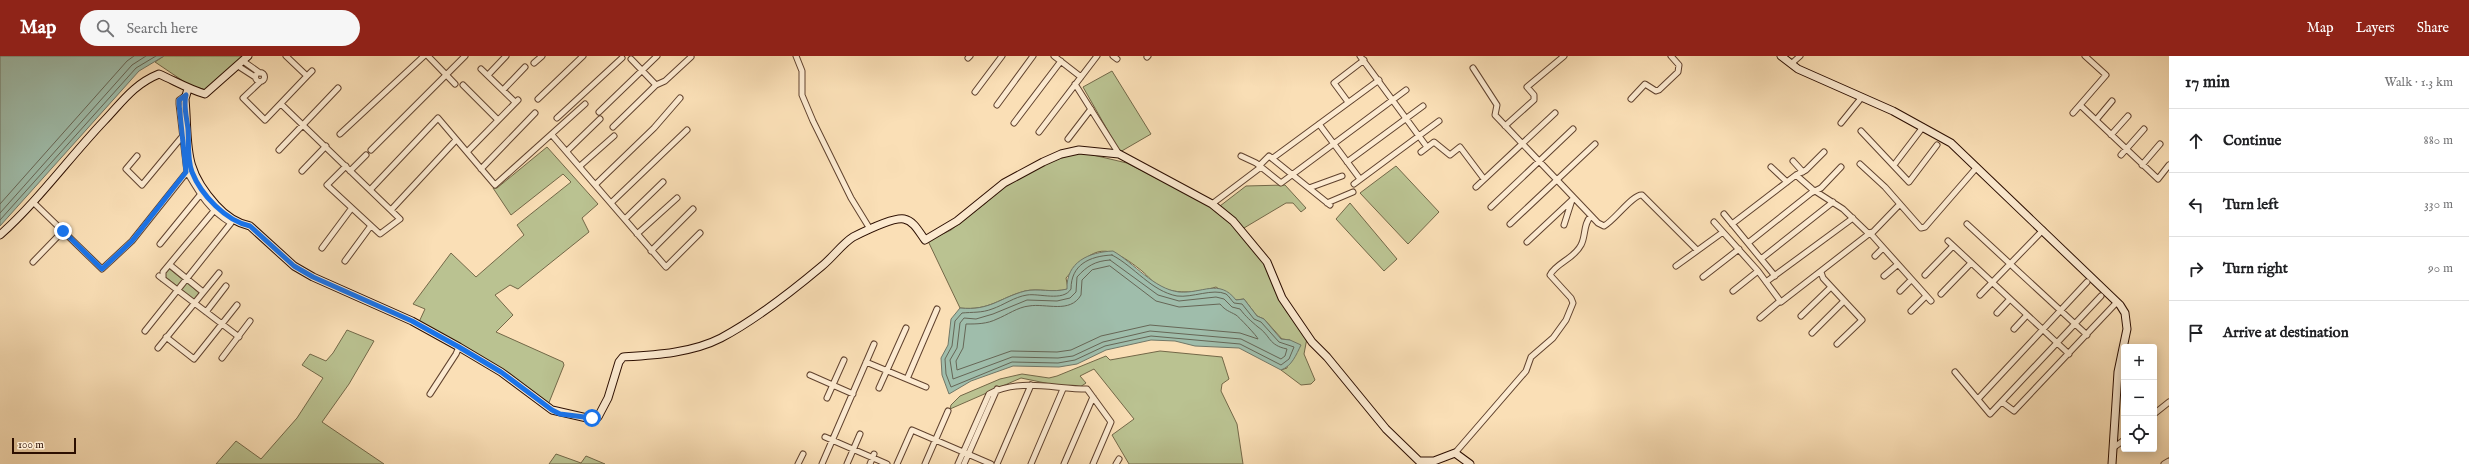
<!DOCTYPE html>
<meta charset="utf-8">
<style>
body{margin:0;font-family:"IM FELL English",serif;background:#f6f6f6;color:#202124}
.controls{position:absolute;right:12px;bottom:12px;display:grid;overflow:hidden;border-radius:4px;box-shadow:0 2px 10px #0003}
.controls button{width:36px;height:36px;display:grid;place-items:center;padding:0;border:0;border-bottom:1px solid #e0e0e0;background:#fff;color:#202124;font:20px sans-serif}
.scale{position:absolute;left:12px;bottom:10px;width:64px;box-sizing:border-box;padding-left:4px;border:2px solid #2c0e00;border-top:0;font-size:11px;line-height:14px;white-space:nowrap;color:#2c0e00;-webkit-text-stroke:3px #fcead0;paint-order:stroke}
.stop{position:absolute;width:12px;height:12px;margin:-9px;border:3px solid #1a73e8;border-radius:50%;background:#fff}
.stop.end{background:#1a73e8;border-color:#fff;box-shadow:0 1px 4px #0008}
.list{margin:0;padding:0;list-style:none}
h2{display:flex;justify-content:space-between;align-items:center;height:52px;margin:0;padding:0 16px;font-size:17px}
h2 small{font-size:13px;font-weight:400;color:#757577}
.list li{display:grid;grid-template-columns:26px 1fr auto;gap:12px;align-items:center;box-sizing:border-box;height:64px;padding:0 16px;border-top:1px solid #e0e0e0}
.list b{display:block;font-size:15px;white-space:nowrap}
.list em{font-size:13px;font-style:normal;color:#757577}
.icon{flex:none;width:22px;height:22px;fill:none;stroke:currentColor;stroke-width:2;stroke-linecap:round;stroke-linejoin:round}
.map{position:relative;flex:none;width:2169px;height:408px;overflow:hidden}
header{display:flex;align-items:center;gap:24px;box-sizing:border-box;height:56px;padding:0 20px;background:#8f2418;color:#fff}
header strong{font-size:19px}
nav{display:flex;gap:22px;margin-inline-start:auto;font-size:14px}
.search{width:280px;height:36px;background:#f6f6f6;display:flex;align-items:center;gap:10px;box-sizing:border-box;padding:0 14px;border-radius:22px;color:#757577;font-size:15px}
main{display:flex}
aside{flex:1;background:#fff}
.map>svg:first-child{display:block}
.green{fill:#bac291;stroke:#736848}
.water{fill:#9fbdab;stroke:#717767}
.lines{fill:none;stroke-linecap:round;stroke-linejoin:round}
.shore{stroke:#666656;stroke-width:1}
.street-casing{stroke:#60422e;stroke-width:7}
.secondary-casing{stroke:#2c0e00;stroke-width:9}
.street{stroke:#fcead0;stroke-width:5}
.secondary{stroke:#fcead0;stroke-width:7}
.route{stroke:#1a73e8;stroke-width:5}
</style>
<header>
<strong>Map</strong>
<div class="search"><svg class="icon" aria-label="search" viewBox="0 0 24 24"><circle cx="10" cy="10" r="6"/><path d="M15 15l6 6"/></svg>Search here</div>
<nav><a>Map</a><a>Layers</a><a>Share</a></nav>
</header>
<main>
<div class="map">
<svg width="2169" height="408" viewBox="0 0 2169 408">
<rect width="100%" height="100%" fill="#fadfb6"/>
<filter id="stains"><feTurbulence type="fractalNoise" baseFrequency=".005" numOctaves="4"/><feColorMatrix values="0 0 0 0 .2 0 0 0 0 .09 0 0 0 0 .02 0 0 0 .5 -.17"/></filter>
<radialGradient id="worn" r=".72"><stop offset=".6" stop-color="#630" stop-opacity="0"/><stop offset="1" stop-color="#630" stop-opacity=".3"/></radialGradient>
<path class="green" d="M164,0H243L206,34L189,29L155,6Z
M1112,15L1151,78L1120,96L1083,31Z
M547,91L598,148L582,162L589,176L518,233L510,229L495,239L513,259L496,276L563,306L564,309L548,349L457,286L419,266L425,253L413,248L451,197L476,221L524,179L517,169L571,126L563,118L511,159L493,132H497Z
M1080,96L1127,107L1210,150L1233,169L1263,206L1286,255L1307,282L1304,298L1315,324L1311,328L1301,329L1281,314L1287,312L1290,284L1282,283L1264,263L1257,260L1244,243L1236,244L1216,231C1199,236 1178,239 1161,231C1154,228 1148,220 1142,215C1107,187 1095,188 1066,222L1068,233C1053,237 1038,232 1025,235C999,242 990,255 960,252L928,185L951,174L987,146L1005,128L1052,105Z
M1396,110L1439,156L1408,188L1360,137Z
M1285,129L1306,152L1301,156L1293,147H1286L1244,172L1220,150L1246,130Z
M1350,147L1397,203L1384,215L1336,163Z
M167,211L183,224L177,230L162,218Z
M186,226L199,237L194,244L181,233Z
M347,274L374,285L349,328L322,366L384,408H216L236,385L261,403L297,362L323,322L302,309L310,298L326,305L333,297Z
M1160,295L1222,301L1229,323L1222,328L1221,335L1237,368L1243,408H1129L1112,379L1134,363L1094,313L1080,320L1086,327L1080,331H1065L1021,322L950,353L951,349L960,340L1000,323L1022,318L1049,322L1057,320L1106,300L1110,304Z
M556,398L581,407L586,400L605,408H549Z"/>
<path class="water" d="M0,0H164L139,15L0,170Z
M1113,195C1134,207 1154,233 1179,236C1202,238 1219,222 1236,244L1244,243L1257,260L1264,263L1281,283L1290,284L1301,289C1296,299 1292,310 1281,314L1239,292L1195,290L1175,285L1151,284L1106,294L1077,308L1059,311L1013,310L971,325L949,338L942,319L941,302L948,289L951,263L960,252C990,255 999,242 1025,235C1038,232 1053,237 1067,233C1066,206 1089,196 1113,195Z"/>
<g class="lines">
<path class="shore" d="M0,148L127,5L134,0
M0,157L132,9L146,0
M0,164L136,12L156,0
M1112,199C1135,211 1151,235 1177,240C1192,242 1213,232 1226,238C1229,240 1231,244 1234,247L1242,248L1254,263L1261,266L1279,286L1294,291L1289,303L1281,309L1240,288L1151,280L1105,290L1075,304L1058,307L1012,306L951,331L946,318L945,303L952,290L955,265L962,257C972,256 982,257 992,253C1004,249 1014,241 1027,239C1039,237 1063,246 1071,233C1071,209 1089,200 1112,199Z
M1110,204L1158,239L1179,245L1216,241L1224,243L1232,251L1240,253C1246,261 1251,265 1258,271C1271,280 1268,289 1287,293L1285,300L1281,303L1241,283L1150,275L1103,286L1073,300L1058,302L1012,301L953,323L950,304L957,292L960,267L964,262L976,263L993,258L1027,244L1057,245L1070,242L1076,236L1077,221C1087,210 1095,205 1110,204Z
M1110,210L1156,245L1179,251L1220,248C1226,255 1229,255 1236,259C1238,260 1258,281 1258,283L1240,277L1150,269L1101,280L1071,294L1057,296L1011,295L957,314L956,305L963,292L966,268C977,268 987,268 997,263C1007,259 1018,251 1029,250C1046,247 1070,258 1081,239L1082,224L1092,214Z"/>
<g class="street-casing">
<path id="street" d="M428,0L455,28
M796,0L802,15V39L813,65L851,142L870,173
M1054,0L1081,21
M1113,0L1117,3
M1360,0L1427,91
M1147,1L1148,0
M968,2L970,0
M631,3L656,29
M243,5L260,17
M534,7L542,0
M1791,8L1800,0
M238,10L255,21
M1473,12L1497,49L1495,59L1598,167L1604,170C1614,165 1633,138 1642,139L1697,194
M481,13L515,46
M255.5 21a4.5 4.5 0 1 1 9 0a4.5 4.5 0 1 1-9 0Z
M488,19L506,0
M307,20L312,15
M260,26L243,42L265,64L307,20L286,0
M1075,28L1119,98
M463,29L497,63
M503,34L525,11
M975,36L1002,0
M538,43L583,0
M1631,43L1645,28L1656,35L1659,34L1678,16L1679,9L1671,0
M1348,46L1334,27L1364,4
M281,48L400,163L380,178L327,129L346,110
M997,49L1033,0
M2080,49L2158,123L2169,109
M599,56L657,0
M2073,57L2106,19L2085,0
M557,62L622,2
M2096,64L2112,45
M1014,67L1061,5
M1841,67L1862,41
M1319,68L1360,123
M1505,70L1534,44V39L1527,31L1564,0
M613,71L656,29L665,25L691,1
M1861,75L1909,126L1937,89
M1039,76L1097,0
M340,78L424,0
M552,79L666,211L700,177
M2111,79L2128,60
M1068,83L1091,53
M279,94L338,32
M371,94L465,0
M567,95L600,63
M467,96L518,44
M1421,96L1434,86L1450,99L1460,91L1484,123
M2121,99L2144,73
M137,100L126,113L142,129L181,82
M1241,100L1256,107L1281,127L1406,34
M1273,102L1379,24
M1793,105L1803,116
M1347,106L1423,50
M1860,108L1885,131L1921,172L1925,171L1977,111
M1894,109L1923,71
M2142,109L2160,88
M580,110L614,80
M1259,110L1269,100L1330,149
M1771,111L1787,126
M481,113L535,57
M302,115L326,90
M350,115L366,99
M1796,119L1812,133L1843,153L1868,177L1873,176L1900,148
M596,128L654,72L680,42
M1354,128L1439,65
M1476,131L1555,57
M1309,132L1342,120
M370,134L438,62L495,129L585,48
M33,146L102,213L132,185L187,116L179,48V44L186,39
M612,146L687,74
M1327,147L1353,136
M1212,148L1261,111
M1491,151L1573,73
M391,154L456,84
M1724,158L1775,220
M626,162L663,126
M1714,166L1758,215L1781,246L1870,177L1931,245
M1510,168L1595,88
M1732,168L1796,119L1806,114L1824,96
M1967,168L2087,279
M1564,169L1572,144
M637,178L677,142
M1948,185L2069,298
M1527,186L1574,142
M1748,187L1811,137L1821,132L1841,111
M160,188L200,139
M322,192L351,153
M651,195L693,153
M1875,200L1882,193
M1761,203L1833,146
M345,205L370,171
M33,206L63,175
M170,209L203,236
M1676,210L1723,176
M1821,216L1823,222L1862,264L1837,288
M1925,219L1953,190
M159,220L239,281
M1884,220L1897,209
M1703,221L1739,193
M163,223V216L213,156
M1766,226L1853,162
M1733,235L1758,215
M1900,235L1911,224
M1941,238L1971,207
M1980,239L2043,174
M1911,255L1925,241
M206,256L226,230
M1997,257L2010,243
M1801,260L1831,231
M1760,262L1780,245
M2014,273L2027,259
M145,275L231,167C209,154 200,138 187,116
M1812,277L1844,245
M166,281L194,303L237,249
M158,292L219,217
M222,302L250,265
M866,306L926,331
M1955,316L1990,358L2101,240
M810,319L853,338
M907,323L937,253
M879,332L906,272
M430,338L456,298L459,291
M827,342L844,304
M1978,343L2087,226
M2002,346L2014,355L2117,246
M2154,358L2169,346
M825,381L887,408
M2113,392L2124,384
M1455,397L1526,315L1531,301L1553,282L1566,264L1573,247L1571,242L1550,219C1556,207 1574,203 1581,189C1586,180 1583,168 1591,160
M798,408L803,398
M822,408L874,288
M847,408L860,378
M870,408L874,398
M897,408L912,374L991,408
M925,408L948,355
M958,408L989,338C1020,322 1054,333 1087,333L1111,366L1093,408
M964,408L997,333
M997,408L1031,329
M1031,408L1063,333
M1064,408L1093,341
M1116,408L1119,403
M2164,408L2169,405"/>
</g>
<g class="secondary-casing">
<path id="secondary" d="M1781,0L1798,13L1893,55L1951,87L2120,249L2125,257L2127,273L2118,316L2112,408
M188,33L185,43C189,90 182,112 216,149C225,159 236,167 250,170L294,210L313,221L412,265L459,291L501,316L552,354L587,362L598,361L608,342L619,306L623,301C655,299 692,297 721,282C757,263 791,236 822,210C833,201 842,188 853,181C863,176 894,161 904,163C914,165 919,176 925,184L957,165L1004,127L1043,106L1061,98L1079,94L1119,98L1212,148L1233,165L1267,206L1282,242L1312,286L1327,301L1386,373L1419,405H1434L1455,397L1470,408
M0,179C38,145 69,102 104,65C122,46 134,28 159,18C175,25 188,33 205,38L248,0"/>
</g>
<use href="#street" class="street"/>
<use href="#secondary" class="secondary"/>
</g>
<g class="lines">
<path class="route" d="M63,175L102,213L132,185L186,116L179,48V44L186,39C183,49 187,63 188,73C189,87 187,103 192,116C201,139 226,165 250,170L294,210L313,221L412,265L459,291L501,316L552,354L560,358L592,362"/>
</g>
<rect width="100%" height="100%" filter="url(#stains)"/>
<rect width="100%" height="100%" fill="url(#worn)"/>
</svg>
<div class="controls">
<button>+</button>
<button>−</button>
<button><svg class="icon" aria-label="locate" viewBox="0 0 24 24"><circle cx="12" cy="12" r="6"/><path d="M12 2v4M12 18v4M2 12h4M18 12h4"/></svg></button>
</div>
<div class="scale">100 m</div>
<div class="stop" style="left:592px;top:362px"></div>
<div class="stop end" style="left:63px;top:175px"></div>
</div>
<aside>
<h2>17 min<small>Walk · 1.3 km</small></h2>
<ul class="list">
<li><svg class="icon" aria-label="ahead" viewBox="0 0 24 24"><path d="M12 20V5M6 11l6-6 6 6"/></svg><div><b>Continue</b></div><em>880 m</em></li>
<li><svg class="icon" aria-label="left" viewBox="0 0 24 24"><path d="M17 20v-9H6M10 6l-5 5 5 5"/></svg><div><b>Turn left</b></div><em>330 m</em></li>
<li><svg class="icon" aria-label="right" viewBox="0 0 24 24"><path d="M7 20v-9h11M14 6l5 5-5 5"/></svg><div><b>Turn right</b></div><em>90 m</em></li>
<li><svg class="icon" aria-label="arrive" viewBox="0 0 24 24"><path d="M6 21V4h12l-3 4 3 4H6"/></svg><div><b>Arrive at destination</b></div></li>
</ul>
</aside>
</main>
